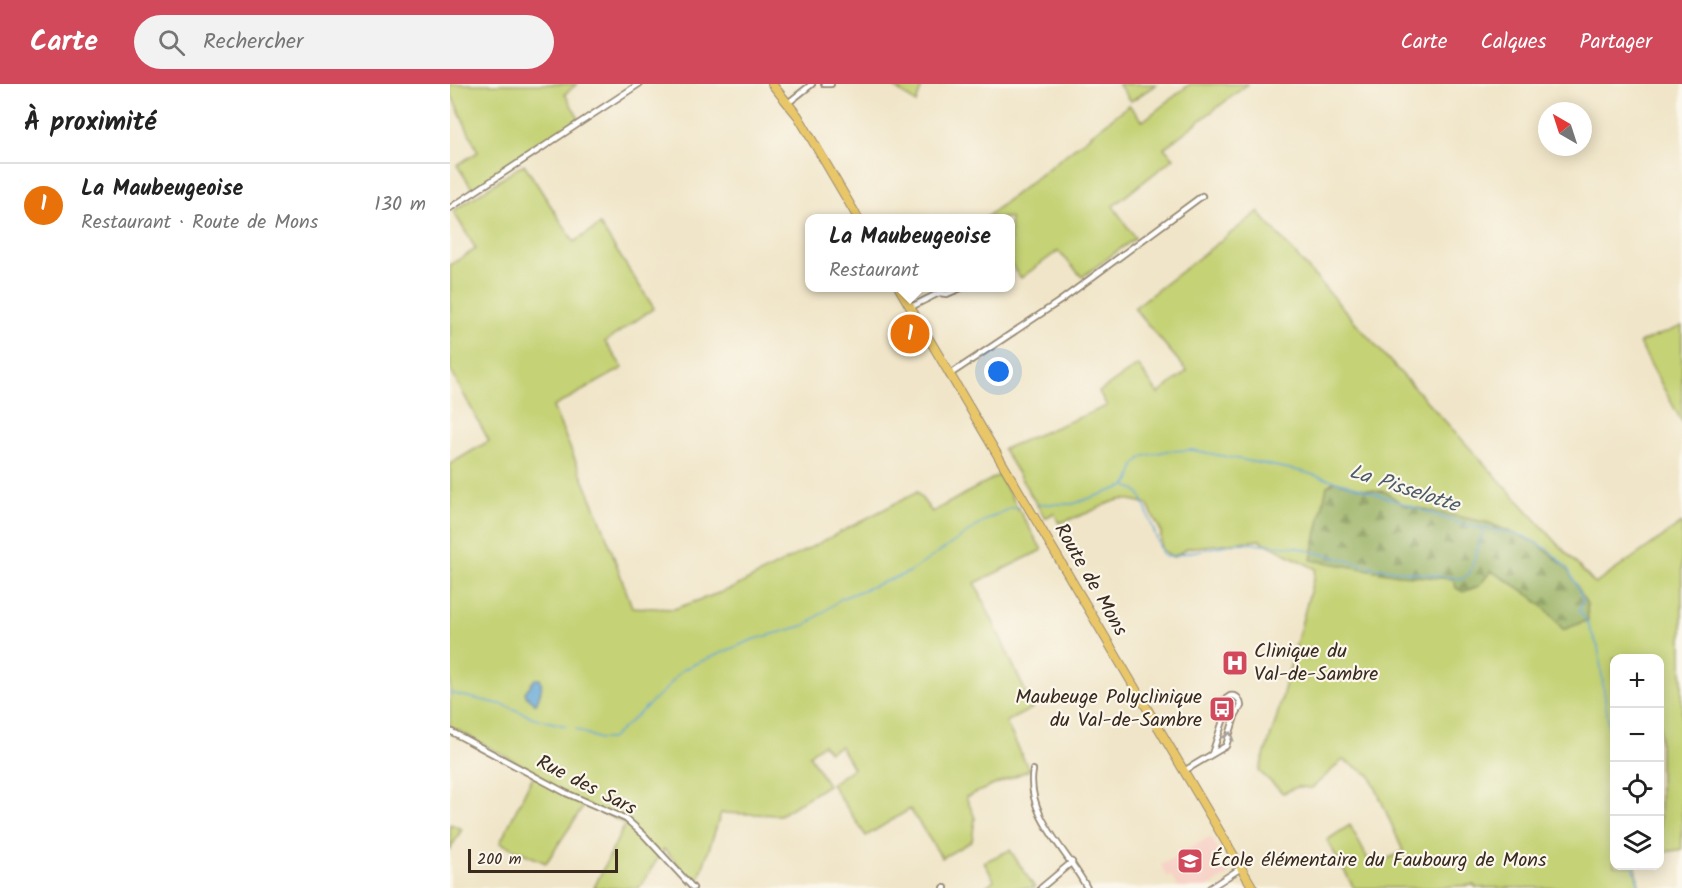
<!DOCTYPE html>
<html lang="fr">
<meta charset="utf-8">
<style>
body{margin:0;font-family:Kalam,sans-serif;background:#f2f2f2;color:#222}
.controls{position:absolute;right:18px;bottom:18px;display:grid;overflow:hidden;border-radius:12px;box-shadow:0 3px 15px #0003}
.controls button{width:54px;height:54px;display:grid;place-items:center;padding:0;border:0;border-bottom:2px solid #e0e0e0;background:#fff;color:#222;font:30px sans-serif}
.compass{position:absolute;left:1088px;top:18px;width:54px;height:54px;border-radius:50%;background:#fff;box-shadow:0 3px 15px #0003;rotate:321deg}
.scale{position:absolute;left:18px;bottom:15px;width:150px;box-sizing:border-box;padding-left:6px;border:3px solid #3b2a1e;border-top:0;font-size:16px;line-height:21px;white-space:nowrap;color:#3b2a1e;-webkit-text-stroke:4px #fbf7ec;paint-order:stroke}
.you{position:absolute;left:549px;top:288px;width:21px;height:21px;margin:-15px;border:4px solid #fff;border-radius:50%;background:#1a73e8;box-shadow:0 0 0 9px #1a73e833}
.badge{display:grid;place-items:center;width:39px;height:39px;border-radius:50%;background:#d1495b;color:#fff;font-size:20px;font-weight:700}
.pin{position:absolute;translate:-50% -50%;border:3px solid #fff;box-shadow:0 2px 6px #0006}
.popup{position:absolute;left:355px;top:130px;width:210px;height:78px;box-sizing:border-box;display:grid;place-content:center;border-radius:12px;background:#fff;filter:drop-shadow(0 2px 4px #0005);font-size:20px;white-space:nowrap;color:#767676}
.popup b{font-size:22px;color:#222}
.popup::after{content:'';position:absolute;left:50%;top:100%;margin-left:-12px;border:12px solid transparent;border-top-color:#fff}
.list{margin:0;padding:0;list-style:none}
h2{display:flex;justify-content:space-between;align-items:center;height:78px;margin:0;padding:0 24px;font-size:26px}
h2 small{font-size:20px;font-weight:400;color:#767676}
.list li{display:grid;grid-template-columns:39px 1fr auto;gap:18px;align-items:center;box-sizing:border-box;height:84px;padding:0 24px;border-top:2px solid #e0e0e0}
.list b{display:block;font-size:22px;white-space:nowrap}
.list p{margin:0;font-size:20px;white-space:nowrap;color:#767676}
.list em{font-size:20px;font-style:normal;color:#767676}
.icon{flex:none;width:33px;height:33px;fill:none;stroke:currentColor;stroke-width:2;stroke-linecap:round;stroke-linejoin:round}
.map{position:relative;flex:none;width:1232px;height:804px;overflow:hidden}
header{display:flex;align-items:center;gap:36px;box-sizing:border-box;height:84px;padding:0 30px;background:#d1495b;color:#fff}
header strong{font-size:28px}
nav{display:flex;gap:33px;margin-inline-start:auto;font-size:21px}
.search{width:420px;height:54px;background:#f2f2f2;display:flex;align-items:center;gap:15px;box-sizing:border-box;padding:0 21px;border-radius:33px;color:#767676;font-size:22px}
main{display:flex}
aside{flex:1;background:#fff}
.map>svg:first-child{display:block}
.built{fill:#f7d1c6}
.grass{fill:#c5d274;stroke:#807e49;stroke-width:1.5}
.forest{fill:url(#forest-firs);stroke:#6c6f42;stroke-width:1.5}
.water{fill:#60a5d5;stroke:#4e687a;stroke-width:1.5}
.lines{fill:none;stroke-linecap:round;stroke-linejoin:round}
.stream{stroke:#60a5d5;stroke-width:1.5}
.street-casing{stroke:#968873;stroke-width:8}
.primary-casing{stroke:#968873;stroke-width:10}
.street{stroke:#fff;stroke-width:4.5}
.primary{stroke:#e9c769;stroke-width:8}
.oneway{stroke:#a79f9a}
.labels{text-anchor:middle;dominant-baseline:central;stroke-width:4.5;stroke-linejoin:round;paint-order:stroke}
.street-label{font-size:20px;fill:#3b2a1e;stroke:#fbf7ec}
.poi-label{font-size:20px;fill:#3b2a1e;stroke:#fbf7ec;text-anchor:start}
.water-label{font-size:21px;font-style:italic;fill:#4a5b67;stroke:#fbf7ec}
</style>
<header>
<strong>Carte</strong>
<div class="search"><svg class="icon" aria-label="search" viewBox="0 0 24 24"><circle cx="10" cy="10" r="6"/><path d="M15 15l6 6"/></svg>Rechercher</div>
<nav><a>Carte</a><a>Calques</a><a>Partager</a></nav>
</header>
<main>
<aside>
<h2>À proximité<small></small></h2>
<ul class="list">
<li><span class="badge" style="background:#e8710a">1</span><div><b>La Maubeugeoise</b><p>Restaurant · Route de Mons</p></div><em>130 m</em></li>
</ul>
</aside>
<div class="map">
<svg width="1232" height="804" viewBox="0 0 1232 804">
<defs>
<pattern id="forest-firs" width="22" height="20" patternUnits="userSpaceOnUse" patternTransform="scale(1.5)"><rect width="22" height="20" fill="#9cb466"/><path d="M5 1l3.5 6h-7zM16 11l3.5 6h-7z" fill="#809353"/></pattern>
</defs>
<rect width="100%" height="100%" fill="#fbf7ec"/>
<filter id="ink" filterUnits="userSpaceOnUse"><feTurbulence type="fractalNoise" baseFrequency=".0167" numOctaves="2"/><feDisplacementMap in="SourceGraphic" scale="12" xChannelSelector="R" yChannelSelector="G"/><feConvolveMatrix kernelMatrix="1 2 1 2 8 2 1 2 1" color-interpolation-filters="sRGB"/></filter>
<filter id="wash" filterUnits="userSpaceOnUse"><feTurbulence type="fractalNoise" baseFrequency=".008" numOctaves="4" result="noise"/><feDisplacementMap in="SourceGraphic" scale="24" xChannelSelector="R" yChannelSelector="G"/><feGaussianBlur stdDeviation="1.35" result="paint"/><feColorMatrix in="noise" values="0 0 0 0 0 0 0 0 0 0 0 0 0 0 0 0 0 1.4 0 .05"/><feComposite in="paint" operator="in"/></filter>
<g filter="url(#wash)">
<rect width="100%" height="100%" fill="#f0e5c8"/>
<path class="built" d="M761,752L768,766L766,769L772,779H775L780,788L776,793L756,804H728L721,791L717,793L711,781Z"/>
<path class="grass" d="M0,0H127L115,10L129,35L23,106L7,81L28,68L0,8Z
M440,0H473L466,19Z
M668,0H707L681,17Z
M740,0H798L714,64L724,74L663,122L685,154L632,193L608,167L571,194L561,180L560,134H535L679,21L693,37Z
M74,80L124,158L150,141L204,224L155,258L173,284L103,323L152,440L182,523L224,525L283,504L467,408L482,428L549,391L592,466L525,499L583,624L556,638L579,686L516,713L525,734L522,757L492,774L460,725L416,752L381,700L403,684L390,662L379,668L373,660L359,671L378,701L330,731L271,729L247,801L214,765L189,804H144L175,740L135,720L96,779L50,759L82,694L86,689L0,642V380L39,357L0,285V181L26,165L3,127Z
M808,128L936,273L1145,500L1232,439V765L1210,769V574H1164V782H1186L1189,804H1026L1024,801L981,804H904L877,756L900,741L922,783L953,767L920,691L893,676L862,704L847,703L833,709L809,687L826,636L866,485L809,456L738,464L723,473L711,465V447L697,420C672,412 668,415 646,425C634,431 621,435 609,439L604,429L595,434L553,365L657,322L649,308L688,281L708,310L737,287L684,224Z
M1232,242V338L1189,259Z
M0,740L12,745L0,765Z
M560,766L585,804H534L544,796L534,778Z"/>
<path class="forest" d="M885,397L910,404L936,408L954,421L1039,439L1087,459L1117,484L1137,520L1138,536L1113,546C1094,518 1069,503 1041,487L1029,502L1013,508L1006,504L1004,495L949,491L861,476L877,402Z"/>
<path class="water" d="M85,595H90C94,603 89,612 86,620L76,612L75,608Z"/>
<g class="lines">
<path class="stream" d="M676,402L686,406L691,412L712,469L716,473L787,459L817,460L845,463L923,483L1012,495L1020,489L1034,445
M588,420H623L675,402L680,396L685,380L694,372L717,367L742,366L850,387L910,404L1011,440L1074,452L1099,466L1118,485L1133,515L1129,527L1136,536L1148,563L1164,680
M0,609L54,621L87,635L116,642
M126,645L149,655H161L216,605L231,587L240,582L302,556L356,541L392,514L460,488L536,436L560,424L568,423
M1183,782L1190,804"/>
</g>
</g>
<g filter="url(#ink)">
<g class="lines">
<g class="street-casing">
<path id="street" d="M374,0H381
M338,19L362,0
M0,124L189,0
M461,223L489,209L497,210L511,204
M499,291L610,217L752,112
M0,647L116,709L176,735L194,751L243,804
M583,686C575,731 618,767 637,804
M734,687L776,662L785,632L791,622C790,615 787,611 780,612L774,616L775,631L762,670
M494,804H495
M591,804L622,778
M760,804L791,784"/>
</g>
<g class="primary-casing">
<path id="primary" d="M322,0L348,32L408,134
M449,204L803,804"/>
</g>
<use href="#street" class="street"/>
<use href="#primary" class="primary"/>
</g>
<defs><path id="oneway-chevron" d="M-2-3.5L2.5 0L-2 3.5" fill="none" stroke-width="1.6" stroke-linecap="round" stroke-linejoin="round" transform="scale(1.5)"/></defs>
<use class="oneway" href="#oneway-chevron" transform="translate(779 652) rotate(-73)"/>
</g>
<defs>
<g id="hospital-square" transform="scale(1.35)"><rect x="-9" y="-9" width="18" height="18" rx="4" fill="#d1495b" stroke="#fbf7ec"/><path d="M-5-5h3v3.5h4V-5h3V5h-3V1.5h-4V5h-3Z" fill="#fff"/></g>
<g id="bus-square" transform="scale(1.35)"><rect x="-9" y="-9" width="18" height="18" rx="4" fill="#d1495b" stroke="#fbf7ec"/><path d="M-5-6H5V4H4V6H2V4H-2V6H-4V4H-5ZM-3.5-4V0h7V-4ZM-3.5 1.2v1.5H-2V1.2ZM2 1.2v1.5H3.5V1.2Z" fill="#fff"/></g>
<g id="school-square" transform="scale(1.35)"><rect x="-9" y="-9" width="18" height="18" rx="4" fill="#d1495b" stroke="#fbf7ec"/><path d="M0-5L7-2L0 1L-7-2ZM-4 1L0 2.5L4 1V4Q0 6-4 4Z" fill="#fff"/></g>
</defs>
<g fill-rule="evenodd">
<use href="#hospital-square" x="785" y="579"/>
<use href="#bus-square" x="772" y="625"/>
<use href="#school-square" x="740" y="777"/>
</g>
<g class="labels">
<g class="street-label">
<text transform="translate(640 496) rotate(60)">Route de Mons</text>
<text transform="translate(136 702) rotate(27)">Rue des Sars</text>
</g>
<g class="poi-label">
<text x="804" y="568">Clinique du<tspan x="804" dy="23">Val-de-Sambre</tspan></text>
<text x="752" y="614" text-anchor="end">Maubeuge Polyclinique<tspan x="752" dy="23">du Val-de-Sambre</tspan></text>
<text x="760" y="777">École élémentaire du Faubourg de Mons</text>
</g>
<g class="water-label">
<text transform="translate(954 405) rotate(18)">La Pisselotte</text>
</g>
</g>
</svg>
<div class="controls">
<button>+</button>
<button>−</button>
<button><svg class="icon" aria-label="locate" viewBox="0 0 24 24"><circle cx="12" cy="12" r="6"/><path d="M12 2v4M12 18v4M2 12h4M18 12h4"/></svg></button>
<button><svg class="icon" aria-label="layers" viewBox="0 0 24 24"><path d="M12 4l9 5-9 5-9-5zM3 14l9 5 9-5"/></svg></button>
</div>
<svg class="compass" viewBox="-18 -18 36 36"><path d="M0-13l5 13h-10z" fill="#e53935"/><path d="M0 13l5-13h-10z" fill="#767676"/></svg>
<div class="scale">200 m</div>
<div class="you"></div>
<div class="pin badge" style="left:460px;top:250px;background:#e8710a">1</div>
<div class="popup"><b>La Maubeugeoise</b>Restaurant</div>
</div>
</main>
